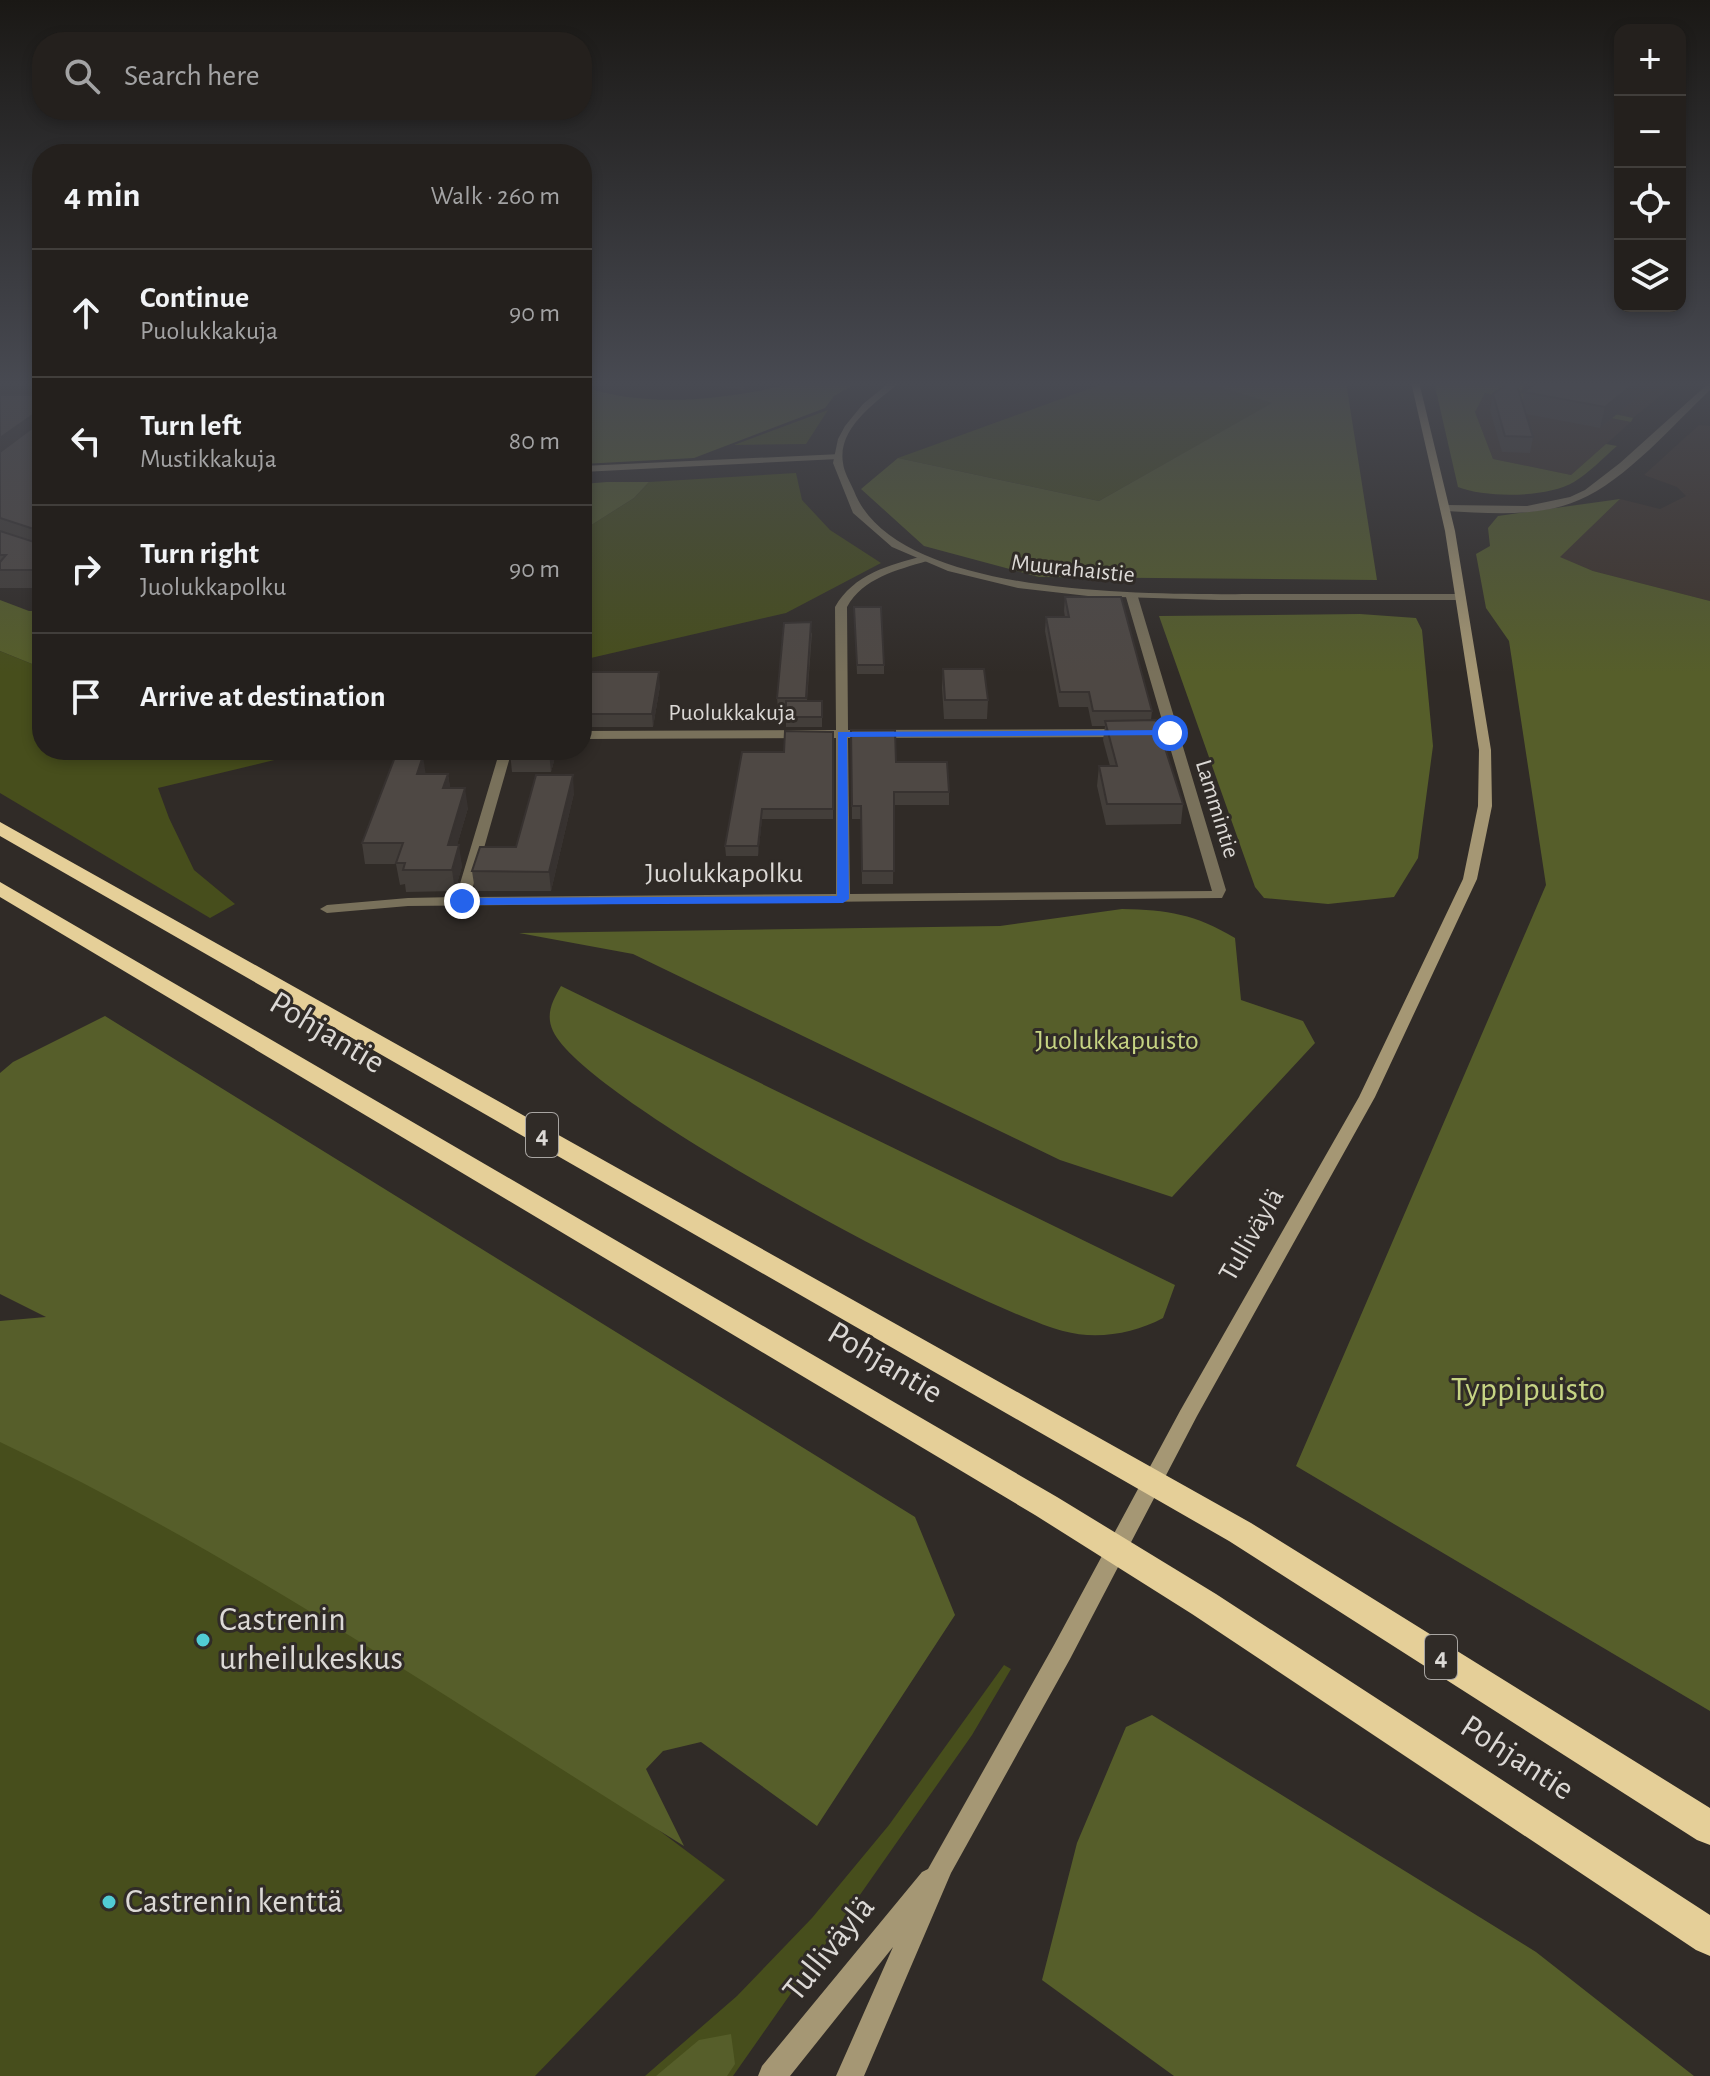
<!DOCTYPE html>
<meta charset="utf-8">
<style>
body{margin:0;font-family:"Alegreya Sans",sans-serif;background:#2c2826;color:#f1f3f6}
.controls{position:absolute;right:24px;top:24px;display:grid;overflow:hidden;border-radius:16px;box-shadow:0 4px 12px #0003}
.controls button{width:72px;height:72px;display:grid;place-items:center;padding:0;border:0;border-bottom:2px solid #413e3b;background:#24201d;color:#f1f3f6;font:40px sans-serif}
.stop{position:absolute;width:24px;height:24px;margin:-18px;border:6px solid #2563eb;border-radius:50%;background:#fff}
.stop.end{background:#2563eb;border-color:#fff;box-shadow:0 2px 8px #0008}
.list{margin:0;padding:0;list-style:none}
h2{display:flex;justify-content:space-between;align-items:center;height:104px;margin:0;padding:0 32px;font-size:34px}
h2 small{font-size:26px;font-weight:400;color:#a3a3a4}
.list li{display:grid;grid-template-columns:52px 1fr auto;gap:24px;align-items:center;box-sizing:border-box;height:128px;padding:0 32px;border-top:2px solid #413e3b}
.list b{display:block;font-size:30px;white-space:nowrap}
.list p{margin:0;font-size:26px;white-space:nowrap;color:#a3a3a4}
.list em{font-size:26px;font-style:normal;color:#a3a3a4}
.icon{flex:none;width:44px;height:44px;fill:none;stroke:currentColor;stroke-width:2;stroke-linecap:round;stroke-linejoin:round}
.map{position:relative;flex:none;width:1710px;height:2076px;overflow:hidden}
.search{position:absolute;background:#24201d;box-shadow:0 4px 12px #0003;left:32px;top:32px;width:560px;height:88px;display:flex;align-items:center;gap:20px;box-sizing:border-box;padding:0 28px;border-radius:32px;color:#a3a3a4;font-size:30px}
.panel{position:absolute;background:#24201d;box-shadow:0 4px 12px #0003;left:32px;top:144px;width:560px;height:616px;border-radius:32px}
.map>svg:first-child{display:block}
.built{fill:#3e332b}
.green{fill:#474e1c}
.forest{fill:#565e2a}
.lines{fill:none;stroke-linecap:round;stroke-linejoin:round}
.minor{fill:#79715b;fill-rule:evenodd}
.tertiary{fill:#79715b;fill-rule:evenodd}
.secondary{fill:#a59774;fill-rule:evenodd}
.motorway{fill:#e5cf98;fill-rule:evenodd}
.wall{fill:#433e3a}
.shaded-wall{fill:#373230}
.building{fill:#4e4844;stroke:#373230;stroke-width:2}
.route{fill:#2563eb}
.poi-dot{fill:#51ccd4;stroke:#302b27;stroke-width:3}
.labels{text-anchor:middle;dominant-baseline:central;stroke-width:6;stroke-linejoin:round;paint-order:stroke}
.far-street-label{font-size:24px;fill:#dcd9d6;stroke:#302b27}
.shield{fill:#302b27;stroke:#a8a5a2;stroke-width:2}
.shield-label{font-size:26px;font-weight:bold;fill:#dcd9d6}
.street-label{font-size:28px;fill:#dcd9d6;stroke:#302b27}
.park-label{font-size:28px;fill:#c6d483;stroke:#302b27}
.near-street-label{font-size:34px;fill:#dcd9d6;stroke:#302b27}
.near-park-label{font-size:34px;fill:#c6d483;stroke:#302b27}
.near-poi-label{font-size:34px;fill:#dcd9d6;stroke:#302b27;text-anchor:start}
</style>
<div class="map">
<svg width="1710" height="2076" viewBox="0 0 1710 2076">
<rect width="100%" height="100%" fill="#302b27"/>
<path class="built" d="M1527,382H1677L1633,418L1518,393Z
M1485,393L1631,422L1571,475L1493,459L1475,412Z
M1699,425L1710,426V601L1593,571L1559,557L1620,499L1660,509L1686,496L1677,487L1644,475Z"/>
<path class="green" d="M1108,382H1202L1273,403L1099,501L898,458Z
M828,410L806,444L734,445Z
M796,473L802,500L830,530L881,563L786,613L582,660V531L634,498L649,482Z
M0,651L42,668V750H316L158,788L169,818L194,870L235,904L210,918L0,793Z
M0,1359L86,1399L725,1880L535,2076H0Z
M1004,1665L1011,1669L972,1735L733,2076H645L737,1996L812,1918L889,1825Z"/>
<path class="forest" d="M798,382H858L834,396L825,408L694,458L582,464V386C649,410 731,399 798,382Z
M1202,382H1346L1377,580L1039,577L924,546L861,489L898,458L1099,501L1272,403Z
M1434,382H1527L1519,393L1633,418L1631,422L1485,393L1475,412L1493,459L1571,475L1606,444L1617,446C1603,458 1589,473 1574,482C1547,498 1486,498 1458,487Z
M607,482H649L634,498L582,531V484Z
M1620,499L1560,557L1593,571L1710,601V1711L1296,1466L1546,885L1509,641L1486,608L1476,554L1490,546L1488,528L1498,516Z
M0,600L29,611H42V668L0,651Z
M1360,614L1416,618L1422,630L1433,746L1418,858L1394,897L1328,904L1264,898L1255,887L1159,616Z
M1122,909C1168,910 1195,914 1235,938L1241,1000L1303,1021L1315,1043L1172,1197L1060,1160L633,954L519,933L1000,926Z
M561,986L1175,1285L1163,1318C1133,1334 1096,1340 1063,1331C978,1309 586,1102 553,1031C545,1014 553,1000 561,986Z
M105,1016L915,1517L955,1615L817,1826L701,1742L663,1751L646,1769L684,1846C461,1708 237,1554 0,1442V1321L46,1317L0,1294V1073L13,1062Z
M1152,1715L1536,1952L1694,2076H1174L1042,1980L1077,1843L1126,1727Z
M731,2034L735,2064L727,2076H656L699,2040Z"/>
<g class="lines">
<path class="minor" d="M1710,382V390C1674,424 1625,481 1579,500C1539,518 1489,513 1446,511L1441,508L1446,505L1527,506L1570,497L1585,490L1620,463Z
M841,454V458L838,459L582,472V466Z
M923,556L927,557V561C897,570 863,578 847,607L848,730L1125,729L1131,733L1125,737L848,738L850,894L1212,891L1126,597L1132,594L1138,597L1226,890L1222,898L408,906L327,913L320,909L327,905L408,898L456,897L500,750H512L470,897L836,894V738L582,739V731L836,730L835,607C854,574 889,565 923,556Z"/>
<path class="tertiary" d="M890,382H900C878,401 837,427 843,463C844,472 850,482 854,491C897,603 1171,594 1272,594C1334,594 1397,594 1460,594L1466,597L1460,600H1218L1088,596L1018,588L948,571L892,547L853,513L833,463L838,439L845,426L863,404Z"/>
<path class="secondary" d="M1411,382H1419L1455,531L1491,750L1492,806L1477,879L1375,1097L1197,1416L1070,1659L951,1873L864,2076H836L893,1947L790,2076H758L762,2066L922,1872L928,1869L1054,1645L1180,1411L1359,1097L1463,879L1478,806L1479,750L1445,531Z"/>
<path class="motorway" d="M0,822L1251,1523L1710,1808V1845L1697,1840L1229,1541L0,836Z
M0,882L1057,1497L1216,1594L1710,1915V1956L1696,1950L1192,1614L1035,1515L0,897Z"/>
</g>
<path class="wall" d="M693,382H758L743,390Z
M1656,382L1600,428L1526,414L1533,437L1530,453L1502,452L1490,410L1493,394L1522,401L1524,392Z
M0,395H42V588H0Z
M1065,597L1152,711L1151,720L1183,804L1181,824L1106,825L1097,786L1099,766H1110L1103,740L1105,726H1092L1088,707H1059L1045,631L1046,617H1065L1064,611Z
M854,607L884,665V674H857Z
M812,632L807,701H822V727H786V708H778L777,698Z
M943,669L988,700L987,719H944L942,688Z
M582,672L660,686L653,727H582Z
M851,730L896,762L949,792V805H894L893,884H862L861,819H852Z
M833,732V819H762L758,856H726L725,846L784,752Z
M557,750L551,772H512L510,752Z
M426,774H448L450,788L468,808L457,845L462,866L455,891L406,892L405,884L400,885L396,864H365L362,843Z
M574,793L551,891H475L472,871L516,847Z"/>
<path class="shaded-wall" d="M743,382H758L743,390Z
M1636,382H1656L1600,428L1605,407Z
M40,410L42,427L0,456V438Z
M659,672L660,686L653,727L652,714Z
M549,750H557L551,772L549,752Z
M423,756L426,776L417,774Z
M448,774L451,794L443,788Z
M573,775L574,793L551,891L549,872Z
M465,788L468,808L451,866L448,845Z
M762,809V819L758,856V846Z
M459,845L462,866L455,891L452,870Z"/>
<path class="building" d="M1510,382H1516L1533,437L1505,436L1493,394Z
M1537,382H1636L1605,407L1524,392Z
M0,395H42V570H0V562L6,555H0V531L37,543L41,540L40,531L0,518V452L40,422V410L0,438Z
M1065,597H1121L1152,711H1093L1089,692H1060L1046,617H1069Z
M854,607H881L884,665H857Z
M811,622L806,698H777L784,623Z
M943,669H984L988,700H945Z
M582,672H659L652,714H582Z
M786,701H822V717H786Z
M1156,720L1183,804H1107L1099,766H1117L1105,721Z
M851,730H895L896,762H947L949,792H894V871H862L861,806H852Z
M785,731L833,732V809H762L758,846H725L742,752H784Z
M510,750H549V752H510Z
M423,756L417,774H448L443,788H465L448,845H459L452,870H403L405,863H396L403,843H362L395,757Z
M536,775H573L549,872L472,871L480,847H516Z"/>
<linearGradient id="sky" x2="0" y2="1"><stop stop-color="#1a1815"/><stop offset="0.57" stop-color="#484a52"/><stop offset="1" stop-color="#484a52" stop-opacity="0"/></linearGradient>
<rect width="1710" height="673" fill="url(#sky)"/>
<path class="route" d="M1170,730L1174,735L847,737L849,899L843,903L462,905L456,901L462,898L837,896L838,732Z"/>
<g class="poi-dot">
<circle cx="203" cy="1640" r="8"/>
<circle cx="109" cy="1902" r="8"/>
</g>
<g class="labels">
<g class="far-street-label">
<text transform="translate(1073 569) rotate(6)">Muurahaistie</text>
<text x="732" y="713">Puolukkakuja</text>
<text transform="translate(1217 809) rotate(73)">Lammintie</text>
</g>
<g class="shield">
<rect x="526" y="1113" width="32" height="44" rx="6"/>
<rect x="1425" y="1635" width="32" height="44" rx="6"/>
</g>
<g class="shield-label">
<text x="542" y="1135">4</text>
<text x="1441" y="1657">4</text>
</g>
<g class="street-label">
<text x="724" y="874">Juolukkapolku</text>
<text transform="translate(1252 1235) rotate(-60)">Tulliväylä</text>
</g>
<g class="park-label">
<text x="1117" y="1041">Juolukkapuisto</text>
</g>
<g class="near-street-label">
<text transform="translate(327 1033) rotate(31)">Pohjantie</text>
<text transform="translate(885 1363) rotate(31)">Pohjantie</text>
<text transform="translate(1517 1758) rotate(33)">Pohjantie</text>
<text transform="translate(829 1949) rotate(-51)">Tulliväylä</text>
</g>
<g class="near-park-label">
<text x="1528" y="1390">Typpipuisto</text>
</g>
<g class="near-poi-label">
<text x="219" y="1620">Castrenin<tspan x="219" dy="39">urheilukeskus</tspan></text>
<text x="125" y="1902">Castrenin kenttä</text>
</g>
</g>
</svg>
<div class="controls">
<button>+</button>
<button>−</button>
<button><svg class="icon" aria-label="locate" viewBox="0 0 24 24"><circle cx="12" cy="12" r="6"/><path d="M12 2v4M12 18v4M2 12h4M18 12h4"/></svg></button>
<button><svg class="icon" aria-label="layers" viewBox="0 0 24 24"><path d="M12 4l9 5-9 5-9-5zM3 14l9 5 9-5"/></svg></button>
</div>
<div class="stop" style="left:1170px;top:733px"></div>
<div class="stop end" style="left:462px;top:901px"></div>
<div class="search"><svg class="icon" aria-label="search" viewBox="0 0 24 24"><circle cx="10" cy="10" r="6"/><path d="M15 15l6 6"/></svg>Search here</div>
<section class="panel">
<h2>4 min<small>Walk · 260 m</small></h2>
<ul class="list">
<li><svg class="icon" aria-label="ahead" viewBox="0 0 24 24"><path d="M12 20V5M6 11l6-6 6 6"/></svg><div><b>Continue</b><p>Puolukkakuja</p></div><em>90 m</em></li>
<li><svg class="icon" aria-label="left" viewBox="0 0 24 24"><path d="M17 20v-9H6M10 6l-5 5 5 5"/></svg><div><b>Turn left</b><p>Mustikkakuja</p></div><em>80 m</em></li>
<li><svg class="icon" aria-label="right" viewBox="0 0 24 24"><path d="M7 20v-9h11M14 6l5 5-5 5"/></svg><div><b>Turn right</b><p>Juolukkapolku</p></div><em>90 m</em></li>
<li><svg class="icon" aria-label="arrive" viewBox="0 0 24 24"><path d="M6 21V4h12l-3 4 3 4H6"/></svg><div><b>Arrive at destination</b></div></li>
</ul>
</section>
</div>
